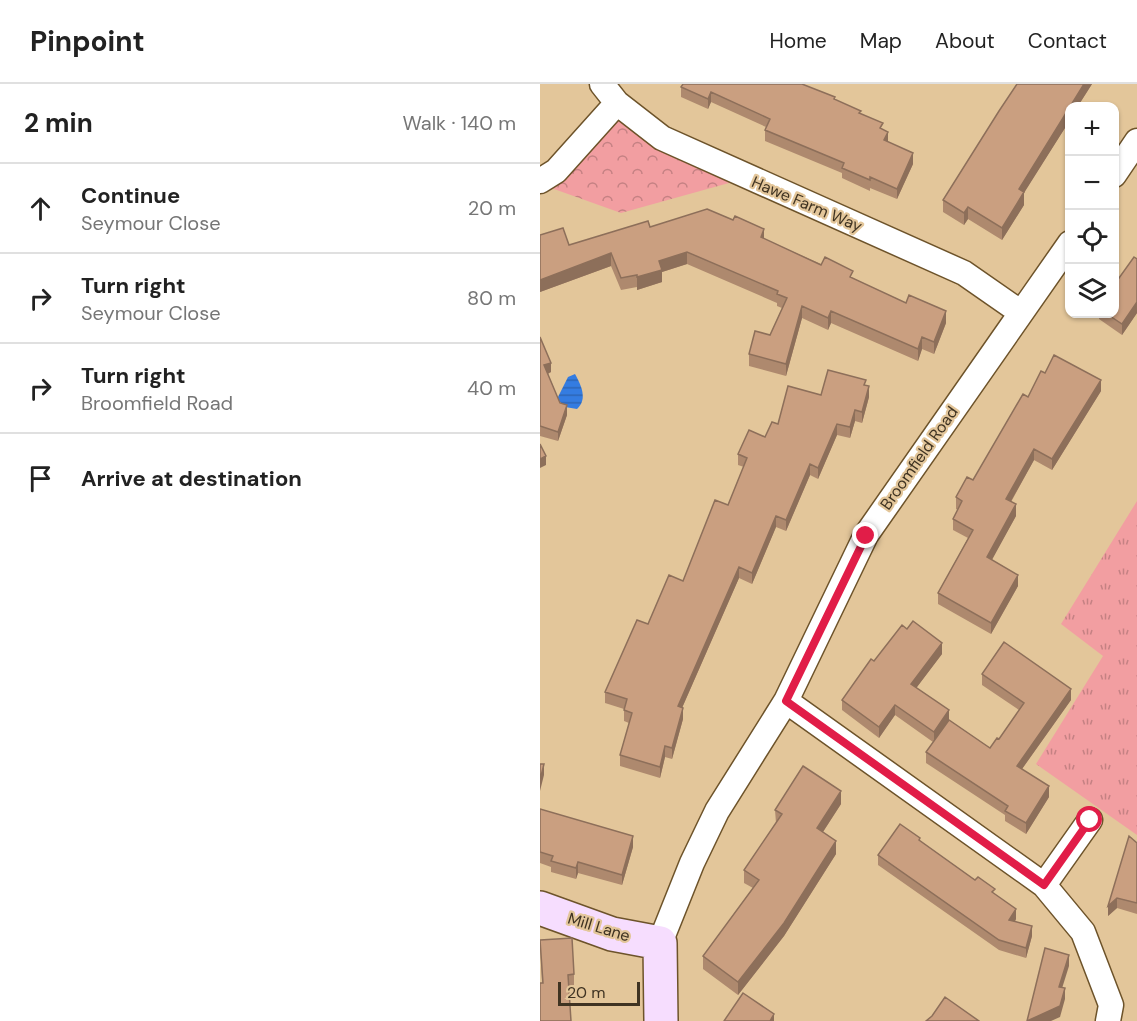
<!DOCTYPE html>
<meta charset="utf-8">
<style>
body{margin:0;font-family:"DM Sans",sans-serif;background:#f2f2f2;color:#222}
.controls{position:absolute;right:18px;top:18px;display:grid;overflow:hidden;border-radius:12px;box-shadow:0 2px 4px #0004}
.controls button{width:54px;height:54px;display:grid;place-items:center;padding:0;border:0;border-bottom:2px solid #e0e0e0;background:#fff;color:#222;font:30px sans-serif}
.scale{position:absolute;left:18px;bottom:15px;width:82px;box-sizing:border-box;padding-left:6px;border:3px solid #3f3322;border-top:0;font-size:16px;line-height:21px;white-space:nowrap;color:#3f3322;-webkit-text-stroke:4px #e3c69a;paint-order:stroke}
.stop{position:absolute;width:18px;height:18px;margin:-14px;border:4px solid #e11d48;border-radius:50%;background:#fff}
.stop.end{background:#e11d48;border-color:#fff;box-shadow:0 2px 6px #0008}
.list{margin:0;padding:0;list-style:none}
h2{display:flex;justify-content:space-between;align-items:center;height:78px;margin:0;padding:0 24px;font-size:26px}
h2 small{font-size:20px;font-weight:400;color:#767676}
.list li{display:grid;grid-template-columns:39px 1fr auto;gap:18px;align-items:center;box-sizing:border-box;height:90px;padding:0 24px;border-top:2px solid #e0e0e0}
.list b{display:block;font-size:22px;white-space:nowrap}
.list p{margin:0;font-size:20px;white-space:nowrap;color:#767676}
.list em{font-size:20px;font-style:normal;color:#767676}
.icon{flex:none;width:33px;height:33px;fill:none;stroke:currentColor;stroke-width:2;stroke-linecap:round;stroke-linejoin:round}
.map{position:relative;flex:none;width:597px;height:937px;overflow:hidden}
header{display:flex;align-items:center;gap:36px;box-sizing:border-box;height:84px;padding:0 30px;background:#fff;border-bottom:2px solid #e0e0e0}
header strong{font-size:28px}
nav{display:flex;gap:33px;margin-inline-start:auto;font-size:21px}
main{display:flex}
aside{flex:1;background:#fff}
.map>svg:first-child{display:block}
.grass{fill:url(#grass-tufts)}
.forest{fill:url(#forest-crowns)}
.water{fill:url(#water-rules)}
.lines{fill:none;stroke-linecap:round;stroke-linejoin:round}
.street-casing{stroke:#6d532a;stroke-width:27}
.secondary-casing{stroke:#6d532a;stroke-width:36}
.street{stroke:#fff;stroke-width:24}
.secondary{stroke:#f6ddfe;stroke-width:33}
.wall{fill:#ae896e}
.shaded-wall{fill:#8d6f5a}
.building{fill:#ca9f80;stroke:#8d6f5a;stroke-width:1.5}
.route{stroke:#e11d48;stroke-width:8}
.labels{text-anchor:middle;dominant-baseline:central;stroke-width:4.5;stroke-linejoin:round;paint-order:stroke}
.street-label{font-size:16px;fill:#3f3322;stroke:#e3c69a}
</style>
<header>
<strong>Pinpoint</strong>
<nav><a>Home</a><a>Map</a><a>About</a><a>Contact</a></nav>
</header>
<main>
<aside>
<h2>2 min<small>Walk · 140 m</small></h2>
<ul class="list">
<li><svg class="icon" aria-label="ahead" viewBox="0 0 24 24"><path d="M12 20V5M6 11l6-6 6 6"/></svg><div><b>Continue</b><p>Seymour Close</p></div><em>20 m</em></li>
<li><svg class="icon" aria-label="right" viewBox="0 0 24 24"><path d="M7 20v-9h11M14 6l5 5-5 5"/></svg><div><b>Turn right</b><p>Seymour Close</p></div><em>80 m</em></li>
<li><svg class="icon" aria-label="right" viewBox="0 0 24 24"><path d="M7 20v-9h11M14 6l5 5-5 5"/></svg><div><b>Turn right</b><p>Broomfield Road</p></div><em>40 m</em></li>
<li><svg class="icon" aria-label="arrive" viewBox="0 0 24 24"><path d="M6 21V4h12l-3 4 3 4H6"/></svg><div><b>Arrive at destination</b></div></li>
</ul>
</aside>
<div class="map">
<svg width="597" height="937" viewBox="0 0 597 937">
<defs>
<pattern id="grass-tufts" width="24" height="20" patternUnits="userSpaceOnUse" patternTransform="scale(1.5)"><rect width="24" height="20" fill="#f29ea1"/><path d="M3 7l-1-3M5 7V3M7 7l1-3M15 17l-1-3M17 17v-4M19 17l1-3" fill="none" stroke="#c58183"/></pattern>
<pattern id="forest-crowns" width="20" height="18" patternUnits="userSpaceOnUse" patternTransform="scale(1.5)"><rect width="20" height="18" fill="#f29ea1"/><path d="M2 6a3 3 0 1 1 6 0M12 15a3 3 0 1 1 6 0" fill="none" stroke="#c58183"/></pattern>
<pattern id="water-rules" width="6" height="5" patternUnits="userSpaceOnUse" patternTransform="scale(1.5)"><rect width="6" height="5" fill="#347ce1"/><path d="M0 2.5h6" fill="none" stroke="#2d66b6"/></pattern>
</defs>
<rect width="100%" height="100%" fill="#e3c69a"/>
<path class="grass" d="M597,417V751L496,680L563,572L521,540Z"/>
<path class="forest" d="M77,19L207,94L81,129L0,100Z"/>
<path class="water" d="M35,290C41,301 48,315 37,325L25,323L17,315L28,293Z"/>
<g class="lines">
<g class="street-casing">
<path id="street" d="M62,0L77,19L122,54L424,189L480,228
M574,91L597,57
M0,97L16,87L77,19
M246,617L504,801L543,848L571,921L568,937
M504,801L550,736
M120,859L152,779L177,727L246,617L326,451L530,159"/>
</g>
<g class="secondary-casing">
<path id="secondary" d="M0,824L72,850L120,859L121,937"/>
</g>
<use href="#street" class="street"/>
<use href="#secondary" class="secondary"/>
</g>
<path class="wall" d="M477,0H552L538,22H530V36L484,108V121L462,156L428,135L424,141L403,128V116Z
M141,3L295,16L321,30L343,46L348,58L373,80L357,115L330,104V107L302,94V89L225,57V46L226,43L171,18L168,25L141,13Z
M110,143L224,155L313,194L406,239L394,270L382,265L378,277L291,239L288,246L262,234L246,292L209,282V270L230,251L242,224L237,222V219L147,180L122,188V198L97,206V203L81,206L71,182L0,208V151L29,161Z
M597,175V229L582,251L559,235V230H574Z
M0,253L11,288L8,290L20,319L27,331L18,357L0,352Z
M326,301L329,313L322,339L315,337L310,354L297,351L278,395L270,391L246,447L236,443L212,500L199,494L142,624L143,635L132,675L125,673L120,694L80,682V671L89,639L84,637V625L65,619V608L108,540L143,497L188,421L204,383L198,381V370L225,353L238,340L281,311Z
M561,307L512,386L494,376L471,418L476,432L451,476L478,502L451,550L398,520V509L428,454L413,446V435L418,426L416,425V413L433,396L488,313Z
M402,570L376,604L409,636L450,664L459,655L479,626L442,601V590L531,616L482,685L509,713L486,750L465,737V731L386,679V668L393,658L355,631L339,654L302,626V616L334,577Z
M301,720L283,748L296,770L244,852L198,911L163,885V872L213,804L204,799V786L236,739L235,726Z
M0,725L93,763L82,801L38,789L36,795L11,788V783L0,779Z
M380,758L455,810L476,835L475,838L492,852L486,874L459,866L338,781V771Z
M597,759V830L577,824L568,832Z
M0,856L34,890V901L29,902L2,899Z"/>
<path class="shaded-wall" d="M544,0H552L538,22H530Z
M171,8V18L168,25V15Z
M530,23V36L479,117V105Z
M348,48V59L344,56Z
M373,69V80L357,115V105Z
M484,108V121L462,156V144Z
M428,123V135L424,141V129Z
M224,145V158L221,153Z
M147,168V180L122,188V198L97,206V193L119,177Z
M71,169V182L0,208V196Z
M597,218V229L582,251V240Z
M262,222V234L246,292V280Z
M291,227V239L288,246V234Z
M406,227V239L394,270V258Z
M382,253V265L378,277V265Z
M11,279V288L4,291V281Z
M561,296V307L512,386V375Z
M329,302V313L322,339V328Z
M27,321V331L18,357V348Z
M315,326V337L310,354V343Z
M297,340V351L278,395V384Z
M494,365V376L466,426V415Z
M6,372V381L0,384V375Z
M270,380V391L246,447V436Z
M476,420V432L447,485V473Z
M236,432V443L212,500V489Z
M199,483V494L138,633V622Z
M478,491V502L451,550V539Z
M402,559V570L371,611V600Z
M531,605V616L477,692V682Z
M355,621V631L339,654V643Z
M143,624V635L132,675V664Z
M409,626V637L394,659V648Z
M125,662V673L120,694V683Z
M4,680V691L0,707V696Z
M509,702V713L486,750V739Z
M301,707V720L277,757V744Z
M93,752V763L82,801V791Z
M296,757V770L244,852L198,911V898Z
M38,778V789L36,795V784Z
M577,814V824L568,832V822Z
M476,825V835L469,846V836Z
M492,842V852L486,874V864Z
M529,871V882L519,914V903Z
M525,904V915L520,933L511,937H488Z
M234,930V937H230Z"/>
<path class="building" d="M143,0H262L295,13L294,15L321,27L319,29L343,39L340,44L348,48L344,56L373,69L357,105L330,93V96L302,84L304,79L225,46L230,35L171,8L168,15L141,3Z
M477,0H544L479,105L484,108L462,144L428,123L424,129L403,116L459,27Z
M167,125L193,136L195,132L224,145L221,153L281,181L285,173L313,187L310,193L366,219L369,211L406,227L394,258L382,253L378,265L291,227L288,234L262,222L246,280L209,270L215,247L230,251L247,214L237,210L238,207L147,168L119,177L122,186L97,193V191L81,194L71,169L0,196V151L23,144L29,161L108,137L110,143Z
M594,173L597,175V218L582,240L567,230H574V201Z
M0,253L11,279L4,281L20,319L27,321L18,348L0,342Z
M514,271L561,296L512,375L494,365L466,415L476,420L447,473L478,491L451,539L398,509L433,446L413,435L422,417L416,413L427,393L433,396L483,310L488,313L501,287L505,289Z
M288,286L326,296L324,301L329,302L322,328L315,326L310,343L297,340L278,384L270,380L246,436L236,432L212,489L199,483L138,622L143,624L132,664L125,662L120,683L80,671L92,629L84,626L87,615L65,608L97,536L108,540L129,491L143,497L175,416L188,421L207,374L198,370L209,346L225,353L232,338L238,340L248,302L281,311Z
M0,360L6,372L0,375Z
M373,537L402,559L371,600L409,626L394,648L355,621L339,643L302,616L331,575L334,577L362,541L367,545Z
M464,558L531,605L477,682L509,702L486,739L465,727L468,722L386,668L409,636L450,664L457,654L459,655L484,619L442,590Z
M0,680H4L0,696Z
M263,682L301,707L277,744L296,757L244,839L198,898L163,872L219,796L204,786L242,730L235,726Z
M0,725L93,752L82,791L38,778L36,784L11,777L13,772L0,768Z
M360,740L380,754L379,756L435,796L438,793L455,805L452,808L476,825L469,836L492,842L486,864L459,856L338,771Z
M589,752L597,759V819L577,814L568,822Z
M32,854L34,890L28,891L31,937H0V899H3L0,856Z
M505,864L529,871L519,903L525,904L520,922L487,937Z
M203,909L234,930L230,937H184Z
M405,913L439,937H386L392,932Z"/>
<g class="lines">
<path class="route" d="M326,452L246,617L504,801L550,736"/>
</g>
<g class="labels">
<g class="street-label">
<text transform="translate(267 120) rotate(23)">Hawe Farm Way</text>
<text transform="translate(379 374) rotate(-55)">Broomfield Road</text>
<text transform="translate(59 843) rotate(17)">Mill Lane</text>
</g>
</g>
</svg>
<div class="controls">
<button>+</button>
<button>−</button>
<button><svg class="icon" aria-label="locate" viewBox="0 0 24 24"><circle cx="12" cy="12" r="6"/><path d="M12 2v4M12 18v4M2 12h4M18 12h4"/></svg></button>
<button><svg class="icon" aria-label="layers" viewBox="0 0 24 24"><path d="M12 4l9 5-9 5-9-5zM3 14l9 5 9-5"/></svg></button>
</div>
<div class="scale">20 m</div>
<div class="stop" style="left:550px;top:736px"></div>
<div class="stop end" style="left:326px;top:452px"></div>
</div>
</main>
